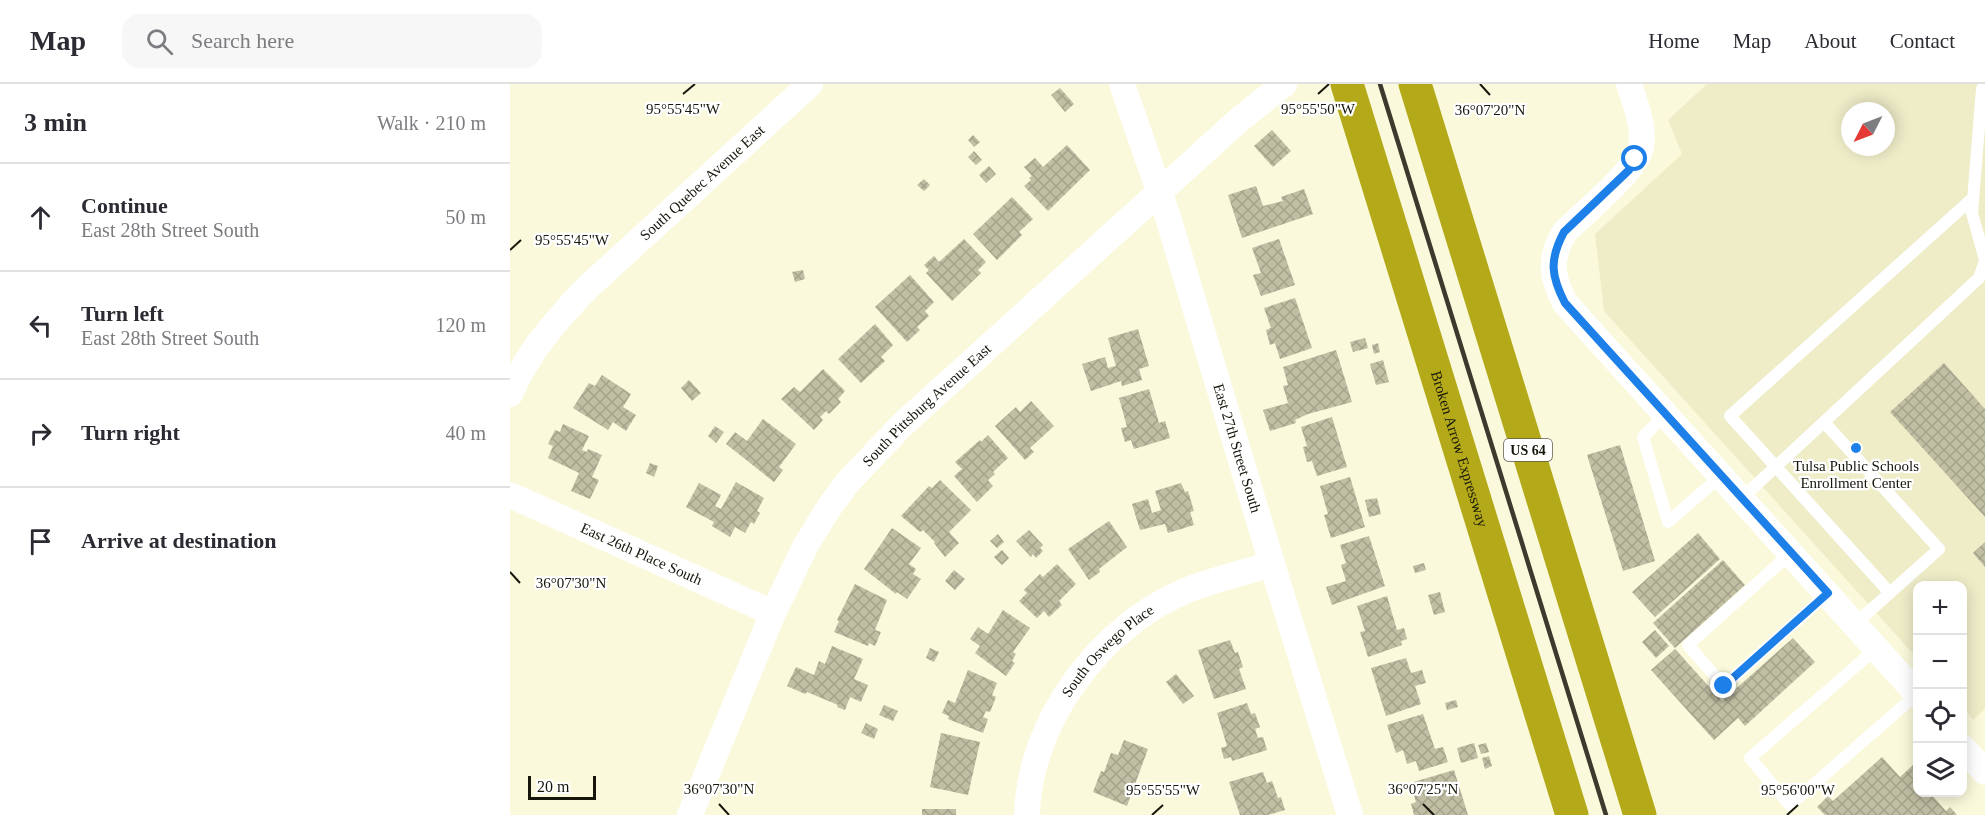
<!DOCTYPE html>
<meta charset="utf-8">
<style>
body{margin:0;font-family:Georgia,serif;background:#f7f7f7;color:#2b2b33}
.controls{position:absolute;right:18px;bottom:18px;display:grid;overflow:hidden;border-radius:12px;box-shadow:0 3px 15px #0003}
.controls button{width:54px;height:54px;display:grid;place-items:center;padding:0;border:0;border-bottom:2px solid #e1e1e2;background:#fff;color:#2b2b33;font:30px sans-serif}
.compass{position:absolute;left:1331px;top:18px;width:54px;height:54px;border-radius:50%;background:#fff;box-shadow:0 3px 15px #0003;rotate:228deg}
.scale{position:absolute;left:18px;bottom:15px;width:68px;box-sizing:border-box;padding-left:6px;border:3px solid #16160b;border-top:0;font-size:16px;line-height:21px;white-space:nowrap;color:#16160b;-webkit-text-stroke:4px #fff;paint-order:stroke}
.stop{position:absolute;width:18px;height:18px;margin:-14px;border:4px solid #1d7fe8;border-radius:50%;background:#fff}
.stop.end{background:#1d7fe8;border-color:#fff;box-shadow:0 2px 6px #0008}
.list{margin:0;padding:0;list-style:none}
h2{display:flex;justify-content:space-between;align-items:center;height:78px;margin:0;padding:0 24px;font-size:26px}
h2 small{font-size:20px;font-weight:400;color:#7c7c81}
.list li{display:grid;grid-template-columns:39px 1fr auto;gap:18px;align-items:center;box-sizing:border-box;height:108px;padding:0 24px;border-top:2px solid #e1e1e2}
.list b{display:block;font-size:22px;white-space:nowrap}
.list p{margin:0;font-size:20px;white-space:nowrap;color:#7c7c81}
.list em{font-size:20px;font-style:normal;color:#7c7c81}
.icon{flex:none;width:33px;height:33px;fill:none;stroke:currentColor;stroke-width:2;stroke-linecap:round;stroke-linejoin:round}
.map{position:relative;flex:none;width:1475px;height:731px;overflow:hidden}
header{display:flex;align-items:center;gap:36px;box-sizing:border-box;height:84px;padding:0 30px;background:#fff;border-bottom:2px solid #e1e1e2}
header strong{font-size:28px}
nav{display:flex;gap:33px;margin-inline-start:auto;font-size:21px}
.search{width:420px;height:54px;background:#f7f7f7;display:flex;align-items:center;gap:15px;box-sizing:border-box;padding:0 21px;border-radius:18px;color:#7c7c81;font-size:22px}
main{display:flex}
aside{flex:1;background:#fff}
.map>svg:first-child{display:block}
.built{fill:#efedc8;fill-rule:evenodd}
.building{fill:url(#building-cross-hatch)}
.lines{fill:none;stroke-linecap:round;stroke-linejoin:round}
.service{stroke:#fff;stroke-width:12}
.minor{stroke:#fff;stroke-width:26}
.motorway{stroke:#b4a919;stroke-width:33}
.rail{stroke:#3b3a2c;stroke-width:4.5}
.route{stroke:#1d7fe8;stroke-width:8}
.ticks{fill:none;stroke:#16160b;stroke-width:2}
.poi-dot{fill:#1d7fe8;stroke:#fff;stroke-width:2}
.labels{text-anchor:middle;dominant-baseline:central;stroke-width:4.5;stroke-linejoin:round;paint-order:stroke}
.shield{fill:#fff;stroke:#5c5c54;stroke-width:1.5}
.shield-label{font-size:14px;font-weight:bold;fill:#16160b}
.street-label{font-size:15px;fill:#16160b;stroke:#fff}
.poi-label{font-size:15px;fill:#16160b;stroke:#fff}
.ticks-label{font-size:15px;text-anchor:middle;fill:#16160b;stroke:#fff;stroke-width:4.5;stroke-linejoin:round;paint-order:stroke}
</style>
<header>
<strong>Map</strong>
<div class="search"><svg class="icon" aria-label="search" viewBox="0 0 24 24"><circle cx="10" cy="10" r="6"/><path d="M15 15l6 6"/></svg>Search here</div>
<nav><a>Home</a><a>Map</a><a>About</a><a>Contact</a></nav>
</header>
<main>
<aside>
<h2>3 min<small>Walk · 210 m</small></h2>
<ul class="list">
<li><svg class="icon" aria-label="ahead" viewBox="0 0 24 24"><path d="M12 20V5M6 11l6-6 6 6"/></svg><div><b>Continue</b><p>East 28th Street South</p></div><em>50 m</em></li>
<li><svg class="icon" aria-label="left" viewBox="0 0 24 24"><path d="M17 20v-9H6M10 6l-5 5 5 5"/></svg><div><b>Turn left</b><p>East 28th Street South</p></div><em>120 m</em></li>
<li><svg class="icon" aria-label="right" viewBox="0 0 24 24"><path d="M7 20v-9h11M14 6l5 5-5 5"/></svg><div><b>Turn right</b></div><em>40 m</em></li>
<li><svg class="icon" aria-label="arrive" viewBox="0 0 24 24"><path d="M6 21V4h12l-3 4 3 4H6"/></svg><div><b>Arrive at destination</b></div></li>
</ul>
</aside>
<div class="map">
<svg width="1475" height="731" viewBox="0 0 1475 731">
<defs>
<pattern id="building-cross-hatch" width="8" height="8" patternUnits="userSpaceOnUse" patternTransform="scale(1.5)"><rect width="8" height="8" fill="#c0bfa3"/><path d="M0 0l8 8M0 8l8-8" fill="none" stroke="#a4a38b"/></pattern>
</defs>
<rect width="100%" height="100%" fill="#faf9db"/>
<path class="built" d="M1197,0H1475V625L1463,636L1453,623L1452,502H1408L1407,574L1094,227L1085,150L1172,70L1158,36ZM1340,27H1376V63H1340Z"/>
<path class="building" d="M550,4L564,20L555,28L541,11Z
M762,46L781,67L763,83L744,62Z
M463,51L470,58L464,63L458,56Z
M557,61L580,86L538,127L514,102L521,96L519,94L522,92L514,83L525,74L533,83Z
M464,67L472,76L466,81L458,73Z
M479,82L486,90L476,99L469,91Z
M414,95L420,101L414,107L407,101Z
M746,102L753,122L773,117L771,113L794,105L803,130L732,154L718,111Z
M502,113L523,135L509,148L512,151L487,176L463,150Z
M454,155L476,178L468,186L471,189L442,217L416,189L419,186L414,181L424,172L429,178Z
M769,155L785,201L751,212L743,191L751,189L742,164Z
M293,186L295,195L285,198L282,188Z
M400,191L424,218L415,227L419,232L407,243L410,246L397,258L365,223Z
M785,214L802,264L770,275L765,259L760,261L756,246L761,244L754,224Z
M365,240L383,261L371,273L375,277L351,299L328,275Z
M628,245L639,282L629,285L632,296L612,302L611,297L581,307L572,280L595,273L598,284L606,282L598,254Z
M855,254L858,264L843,268L840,258Z
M868,259L870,268L864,270L862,261Z
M826,266L842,318L798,330L785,336L786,339L760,347L753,326L778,319L773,302L778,301L773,283Z
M873,276L879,298L866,301L860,280Z
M1434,279L1475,325V433L1380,328Z
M313,285L335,307L328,315L331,318L319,330L316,327L310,333L313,336L304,346L271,315L284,303L290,308Z
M92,291L121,310L113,323L126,331L116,347L103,338L98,346L63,324L79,299L85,302Z
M179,296L191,309L182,317L171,304Z
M639,305L649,339L655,337L660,354L624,365L621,356L615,358L611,344L617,343L609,314Z
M521,317L544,342L520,364L524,368L515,376L485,342L506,323L510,328Z
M822,333L837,383L807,392L802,377L797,378L793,363L797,362L791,343Z
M253,335L286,360L269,383L273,386L264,398L216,360L225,348L237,357Z
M53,340L79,352L72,366L77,368L78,365L92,371L82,393L89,396L80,415L61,407L69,389L38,374L43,362L38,360L45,346L50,348Z
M205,342L214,348L206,359L198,352Z
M478,351L498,374L483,388L485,390L478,396L483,402L467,418L444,392L452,385L445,378L470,356L471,358Z
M1110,361L1145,477L1113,487L1077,371Z
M140,379L148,382L144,393L136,389Z
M840,393L855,443L821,454L814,431L818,430L810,402Z
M430,396L461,426L439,448L449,459L435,473L424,459L425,458L413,446L410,448L391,432L419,402L422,404Z
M226,398L254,414L247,427L250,429L244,440L241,438L235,449L225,443L220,453L202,442L204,438L176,423L189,399L211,411L205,422L211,425Z
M671,399L675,408L678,407L684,427L680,428L684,441L658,449L655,440L630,446L622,420L638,415L642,429L651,426L645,407Z
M867,414L871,430L859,433L855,416Z
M599,437L617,463L589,485L590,488L579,496L558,465Z
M382,444L411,464L399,480L406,485L403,490L411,495L397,515L387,508L386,510L354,485Z
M519,446L533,461L530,464L533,467L526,474L523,470L521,473L506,457Z
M1188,449L1210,475L1145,533L1122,508Z
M488,450L494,458L487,464L480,457Z
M859,452L875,502L822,521L816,503L836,497L831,481L836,479L830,461Z
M1475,458V483L1463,469Z
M492,466L499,474L492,481L484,473Z
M1213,476L1235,501L1165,564L1143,539Z
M914,479L916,486L905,489L903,482Z
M547,480L566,500L549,517L552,521L539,533L534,527L527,534L509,517L517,509L514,506L530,490L533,493Z
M444,486L455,495L445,506L435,497Z
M345,500L377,516L365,546L371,548L365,562L359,559L358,562L324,548L329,537L327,536Z
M930,508L935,528L924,531L918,511Z
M877,512L887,546L894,544L897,555L891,557L892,561L858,573L850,548L855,547L847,522Z
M493,526L520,544L503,568L506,570L502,577L505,579L496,592L465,569L470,562L460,555L468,543L478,550Z
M1145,546L1159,562L1146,574L1132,558Z
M1283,554L1305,578L1235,642L1228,634L1204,656L1141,586L1165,565L1212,617Z
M720,556L725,569L728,568L733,583L729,585L736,605L704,615L688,566Z
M322,562L353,575L344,595L358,601L351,618L340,613L335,626L327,623L328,621L297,608L295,610L277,602L286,583L304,591L309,577L315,580Z
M420,564L429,568L424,578L416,574Z
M896,574L901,589L912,586L916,599L905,602L911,620L876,632L861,584Z
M458,586L487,599L482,611L486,613L480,628L476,627L473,633L478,635L473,649L438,635L439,632L432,629L438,616L445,619Z
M666,590L684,612L673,620L656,598Z
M946,616L948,623L937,626L935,619Z
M737,619L741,630L745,629L750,643L745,645L748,654L753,653L757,666L722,677L721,673L714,675L711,664L717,662L707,629Z
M374,621L388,627L383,637L369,631Z
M913,630L925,665L933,663L938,678L909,687L906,677L897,680L893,666L886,669L877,641Z
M356,639L368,645L364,655L351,649Z
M431,649L470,658L458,711L420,703Z
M614,656L638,665L617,722L583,708L591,687L594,688L601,669L608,671Z
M964,659L968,674L951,679L947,664Z
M976,659L979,668L971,670L968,661Z
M979,672L982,682L975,685L972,674Z
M1372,673L1390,693L1403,681L1408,686V708H1419L1436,727L1440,723L1447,731H1315L1307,723L1318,712L1323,717Z
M944,686L958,731H904L901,720L906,718L900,699Z
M753,688L757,699L762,697L768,714L771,713L775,726L758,731H730L719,698Z
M412,725H446V731H412Z"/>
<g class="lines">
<path class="service" d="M1474,0L1472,5L1462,129L1475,176
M1156,330L1133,353L1158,438L1212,391
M1314,338L1429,465L1345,540
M1232,414L1469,194L1475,177
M1281,469L1178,561L1214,602L1318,509
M1380,509L1220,332L1463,114
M1367,564L1240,674L1280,721L1407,610"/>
<g class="minor">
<path id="s1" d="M612,0L657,130L762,480L840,731"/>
<path d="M1119,0C1125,19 1135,43 1131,63C1125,89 1074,128 1054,149C1039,175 1041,192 1055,219L1408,611"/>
<path id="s2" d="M0,310C17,269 47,235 77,204L300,0"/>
<path id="s3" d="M0,411L263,529"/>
<path d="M1452,663L1475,688"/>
<path id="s4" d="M180,731L263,529L296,461L320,422L338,398L392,341L729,36L774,0"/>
<path id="s5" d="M517,731C519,638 590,543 675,507C702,496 733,489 762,480"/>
</g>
<g class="motorway">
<path id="s6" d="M837,0L1062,731"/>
<path d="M905,0L1130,731"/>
</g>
<path class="rail" d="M870,0L1096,731"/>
</g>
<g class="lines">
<path class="route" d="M1125,75L1119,86L1054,148C1039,176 1041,192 1055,219L1318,509L1214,602"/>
</g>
<path class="ticks" d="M970,0L980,11M173,10L185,0M808,10L819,0M0,166L11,156M0,488L10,499M209,720L219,731M913,720L924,731M642,731L653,721M1277,731L1288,721"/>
<circle class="poi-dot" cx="1346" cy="364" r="6"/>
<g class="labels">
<rect class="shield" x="994" y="355" width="48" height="22" rx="4.5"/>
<g class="shield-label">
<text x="1018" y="366">US 64</text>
</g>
<g class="street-label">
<text stroke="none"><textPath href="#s2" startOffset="288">South Quebec Avenue East</textPath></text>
<text stroke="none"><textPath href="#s4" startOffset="480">South Pittsburg Avenue East</textPath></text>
<text stroke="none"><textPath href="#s1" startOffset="382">East 27th Street South</textPath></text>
<text stroke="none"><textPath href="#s6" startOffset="382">Broken Arrow Expressway</textPath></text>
<text stroke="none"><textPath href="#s3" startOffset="144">East 26th Place South</textPath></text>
<text stroke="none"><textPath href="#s5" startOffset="189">South Oswego Place</textPath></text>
</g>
<g class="poi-label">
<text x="1346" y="382">Tulsa Public Schools<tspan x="1346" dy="17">Enrollment Center</tspan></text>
</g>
</g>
<g class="ticks-label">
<text x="808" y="30">95°55'50"W</text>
<text x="173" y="30">95°55'45"W</text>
<text x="980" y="31">36°07'20"N</text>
<text x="62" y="161">95°55'45"W</text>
<text x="61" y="504">36°07'30"N</text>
<text x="209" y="710">36°07'30"N</text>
<text x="913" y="710">36°07'25"N</text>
<text x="653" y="711">95°55'55"W</text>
<text x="1288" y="711">95°56'00"W</text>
</g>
</svg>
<div class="controls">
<button>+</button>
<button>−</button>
<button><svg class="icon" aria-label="locate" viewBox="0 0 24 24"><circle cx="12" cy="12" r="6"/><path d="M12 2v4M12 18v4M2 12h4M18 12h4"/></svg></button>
<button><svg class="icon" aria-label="layers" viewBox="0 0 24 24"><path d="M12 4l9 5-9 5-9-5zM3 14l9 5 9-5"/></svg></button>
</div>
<svg class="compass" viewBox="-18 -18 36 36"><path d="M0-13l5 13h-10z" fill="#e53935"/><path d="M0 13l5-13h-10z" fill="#7c7c81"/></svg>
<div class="scale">20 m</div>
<div class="stop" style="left:1125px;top:75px"></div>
<div class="stop end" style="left:1214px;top:602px"></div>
</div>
</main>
